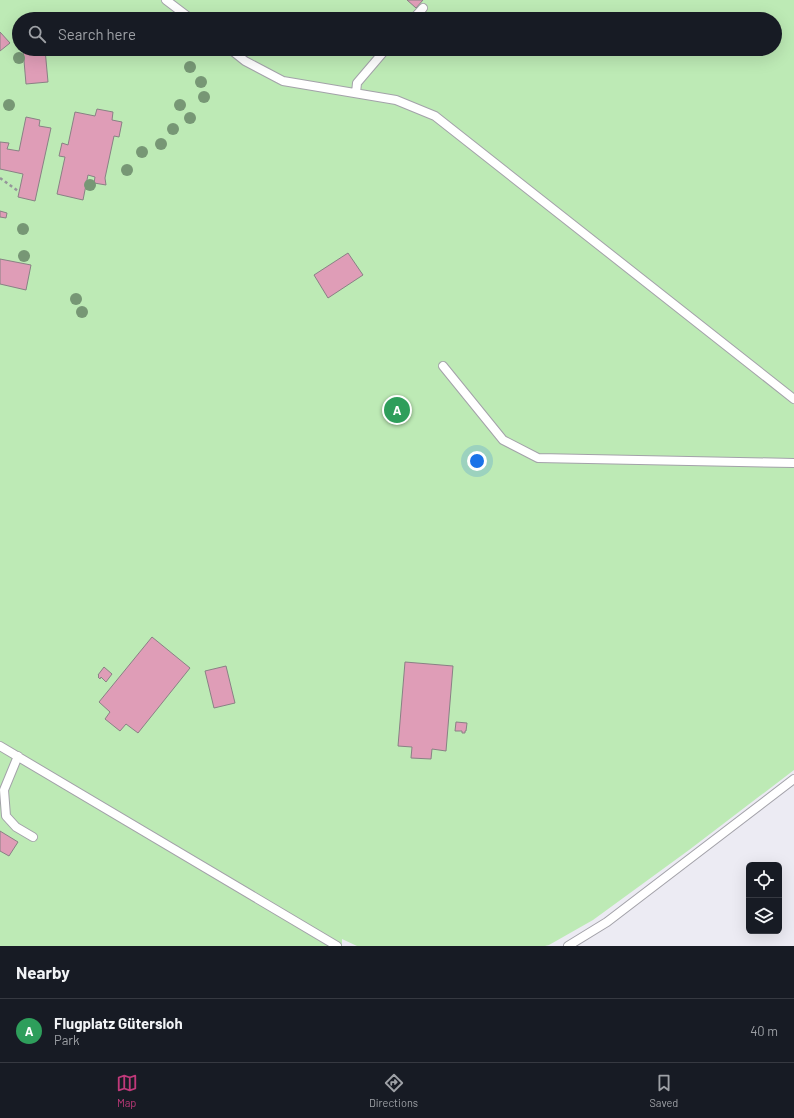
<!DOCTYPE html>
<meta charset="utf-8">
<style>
body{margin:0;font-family:Barlow,sans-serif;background:#242831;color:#f1f3f6}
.controls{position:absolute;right:12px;bottom:12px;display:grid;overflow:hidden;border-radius:6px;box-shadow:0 4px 16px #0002}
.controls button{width:36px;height:36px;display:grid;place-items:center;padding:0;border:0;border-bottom:1px solid #363941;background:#171b24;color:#f1f3f6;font:20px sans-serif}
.you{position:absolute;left:477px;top:461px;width:14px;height:14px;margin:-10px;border:3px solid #fff;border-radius:50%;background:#1a73e8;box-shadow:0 0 0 6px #1a73e833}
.badge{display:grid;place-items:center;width:26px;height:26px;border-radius:50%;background:#c0397a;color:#fff;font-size:13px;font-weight:700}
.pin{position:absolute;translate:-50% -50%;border:2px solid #fff;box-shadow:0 1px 4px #0006}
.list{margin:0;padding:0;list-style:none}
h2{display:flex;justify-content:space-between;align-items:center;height:52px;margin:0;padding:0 16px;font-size:17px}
h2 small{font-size:13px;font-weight:400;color:#9ea1a6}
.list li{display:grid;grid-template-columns:26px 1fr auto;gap:12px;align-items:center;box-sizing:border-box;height:64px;padding:0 16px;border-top:1px solid #363941}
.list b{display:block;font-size:15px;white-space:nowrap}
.list p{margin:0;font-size:13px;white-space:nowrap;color:#9ea1a6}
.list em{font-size:13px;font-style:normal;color:#9ea1a6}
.icon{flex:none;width:22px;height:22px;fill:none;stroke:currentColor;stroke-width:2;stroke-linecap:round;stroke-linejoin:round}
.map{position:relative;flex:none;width:794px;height:946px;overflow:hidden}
.search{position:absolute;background:#171b24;box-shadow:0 4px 16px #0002;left:12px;right:12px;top:12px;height:44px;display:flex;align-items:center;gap:10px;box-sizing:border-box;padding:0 14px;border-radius:22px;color:#9ea1a6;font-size:15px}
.sheet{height:116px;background:#171b24}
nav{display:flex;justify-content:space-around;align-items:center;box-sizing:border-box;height:56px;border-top:1px solid #363941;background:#171b24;font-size:11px;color:#9ea1a6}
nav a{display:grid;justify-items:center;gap:2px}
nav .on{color:#c0397a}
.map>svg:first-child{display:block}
.green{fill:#bdeab5;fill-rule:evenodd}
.building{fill:#df9db7;stroke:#898184}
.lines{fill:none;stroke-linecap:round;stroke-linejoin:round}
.service-casing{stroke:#a3a2a9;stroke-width:10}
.path{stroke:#95959a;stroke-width:2.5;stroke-dasharray:3 3;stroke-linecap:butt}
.service{stroke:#fff;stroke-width:8}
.tree{fill:#779775}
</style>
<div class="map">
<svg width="794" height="946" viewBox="0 0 794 946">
<rect width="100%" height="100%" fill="#ecebf3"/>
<path class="green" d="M0,0H794V770L689,850L593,920L549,945L545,946H357L342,939V946H0ZM19,19H775V49H19Z"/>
<path class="building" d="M407,0H423L416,8Z
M132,13L139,19H127Z
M0,32L10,43L0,51Z
M23,49H45L48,82L26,84Z
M97,109L113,112L112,120L122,122L119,137L114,136L105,178L106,185L94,183L95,177L88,175L83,200L57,194L65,157L59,156L62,143L68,145L75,112L95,116Z
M26,117L40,120L39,126L51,128L35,201L18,197L23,174L0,169V142L9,143L7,149L19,151Z
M0,211L7,213L6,218L0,217Z
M348,253L363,275L328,298L314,275Z
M0,259L31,265L26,290L0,284Z
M152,637L190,668L138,733L126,724L120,731L105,719L110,712L99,702Z
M405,662L453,666L446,751L432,749L431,759L411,758L412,747L398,746Z
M226,666L235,703L214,708L205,671Z
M104,667L112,674L106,682L101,677L100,679L98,677L99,676L98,675Z
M456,722L467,723L466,731H465V733H462V731H455Z
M0,831L18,842L9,856L0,851Z"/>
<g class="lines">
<g class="service-casing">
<path id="service" d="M166,0L191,19
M413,19L423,8
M230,49L245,61L283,81L396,100L435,116L794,399
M356,93L357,83L386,49
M443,366L503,440L538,458L794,463
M0,746L337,946
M18,756L4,790L6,816L16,827L33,837
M568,946L607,922L794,779"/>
</g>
<path class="path" d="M0,178L18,191"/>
<use href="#service" class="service"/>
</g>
<g class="tree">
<circle cx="19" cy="58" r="6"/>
<circle cx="190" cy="67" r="6"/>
<circle cx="201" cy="82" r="6"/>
<circle cx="204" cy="97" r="6"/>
<circle cx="9" cy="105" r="6"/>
<circle cx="180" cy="105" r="6"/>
<circle cx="190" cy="118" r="6"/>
<circle cx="173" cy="129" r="6"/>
<circle cx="161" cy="144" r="6"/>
<circle cx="142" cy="152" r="6"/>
<circle cx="127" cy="170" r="6"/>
<circle cx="90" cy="185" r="6"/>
<circle cx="23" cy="229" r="6"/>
<circle cx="24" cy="256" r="6"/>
<circle cx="76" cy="299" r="6"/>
<circle cx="82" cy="312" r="6"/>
</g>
</svg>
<div class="controls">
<button><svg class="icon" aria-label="locate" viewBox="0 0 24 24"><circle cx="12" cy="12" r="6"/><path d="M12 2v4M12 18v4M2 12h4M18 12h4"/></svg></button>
<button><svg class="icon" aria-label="layers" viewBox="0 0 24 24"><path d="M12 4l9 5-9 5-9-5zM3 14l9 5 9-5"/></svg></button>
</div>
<div class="you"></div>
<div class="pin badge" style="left:397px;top:410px;background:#2e9e5b">A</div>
<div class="search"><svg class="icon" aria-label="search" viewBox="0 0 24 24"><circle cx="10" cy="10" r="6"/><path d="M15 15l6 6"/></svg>Search here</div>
</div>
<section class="sheet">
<h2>Nearby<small></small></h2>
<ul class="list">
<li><span class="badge" style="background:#2e9e5b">A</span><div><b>Flugplatz Gütersloh</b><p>Park</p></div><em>40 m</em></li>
</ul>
</section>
<nav>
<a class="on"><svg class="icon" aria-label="map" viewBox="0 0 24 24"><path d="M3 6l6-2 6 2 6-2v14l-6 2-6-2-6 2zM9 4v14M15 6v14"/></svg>Map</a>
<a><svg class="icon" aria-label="directions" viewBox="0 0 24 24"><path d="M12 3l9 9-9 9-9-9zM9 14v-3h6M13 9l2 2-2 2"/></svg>Directions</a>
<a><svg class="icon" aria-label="saved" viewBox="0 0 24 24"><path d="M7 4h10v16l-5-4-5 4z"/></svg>Saved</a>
</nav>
